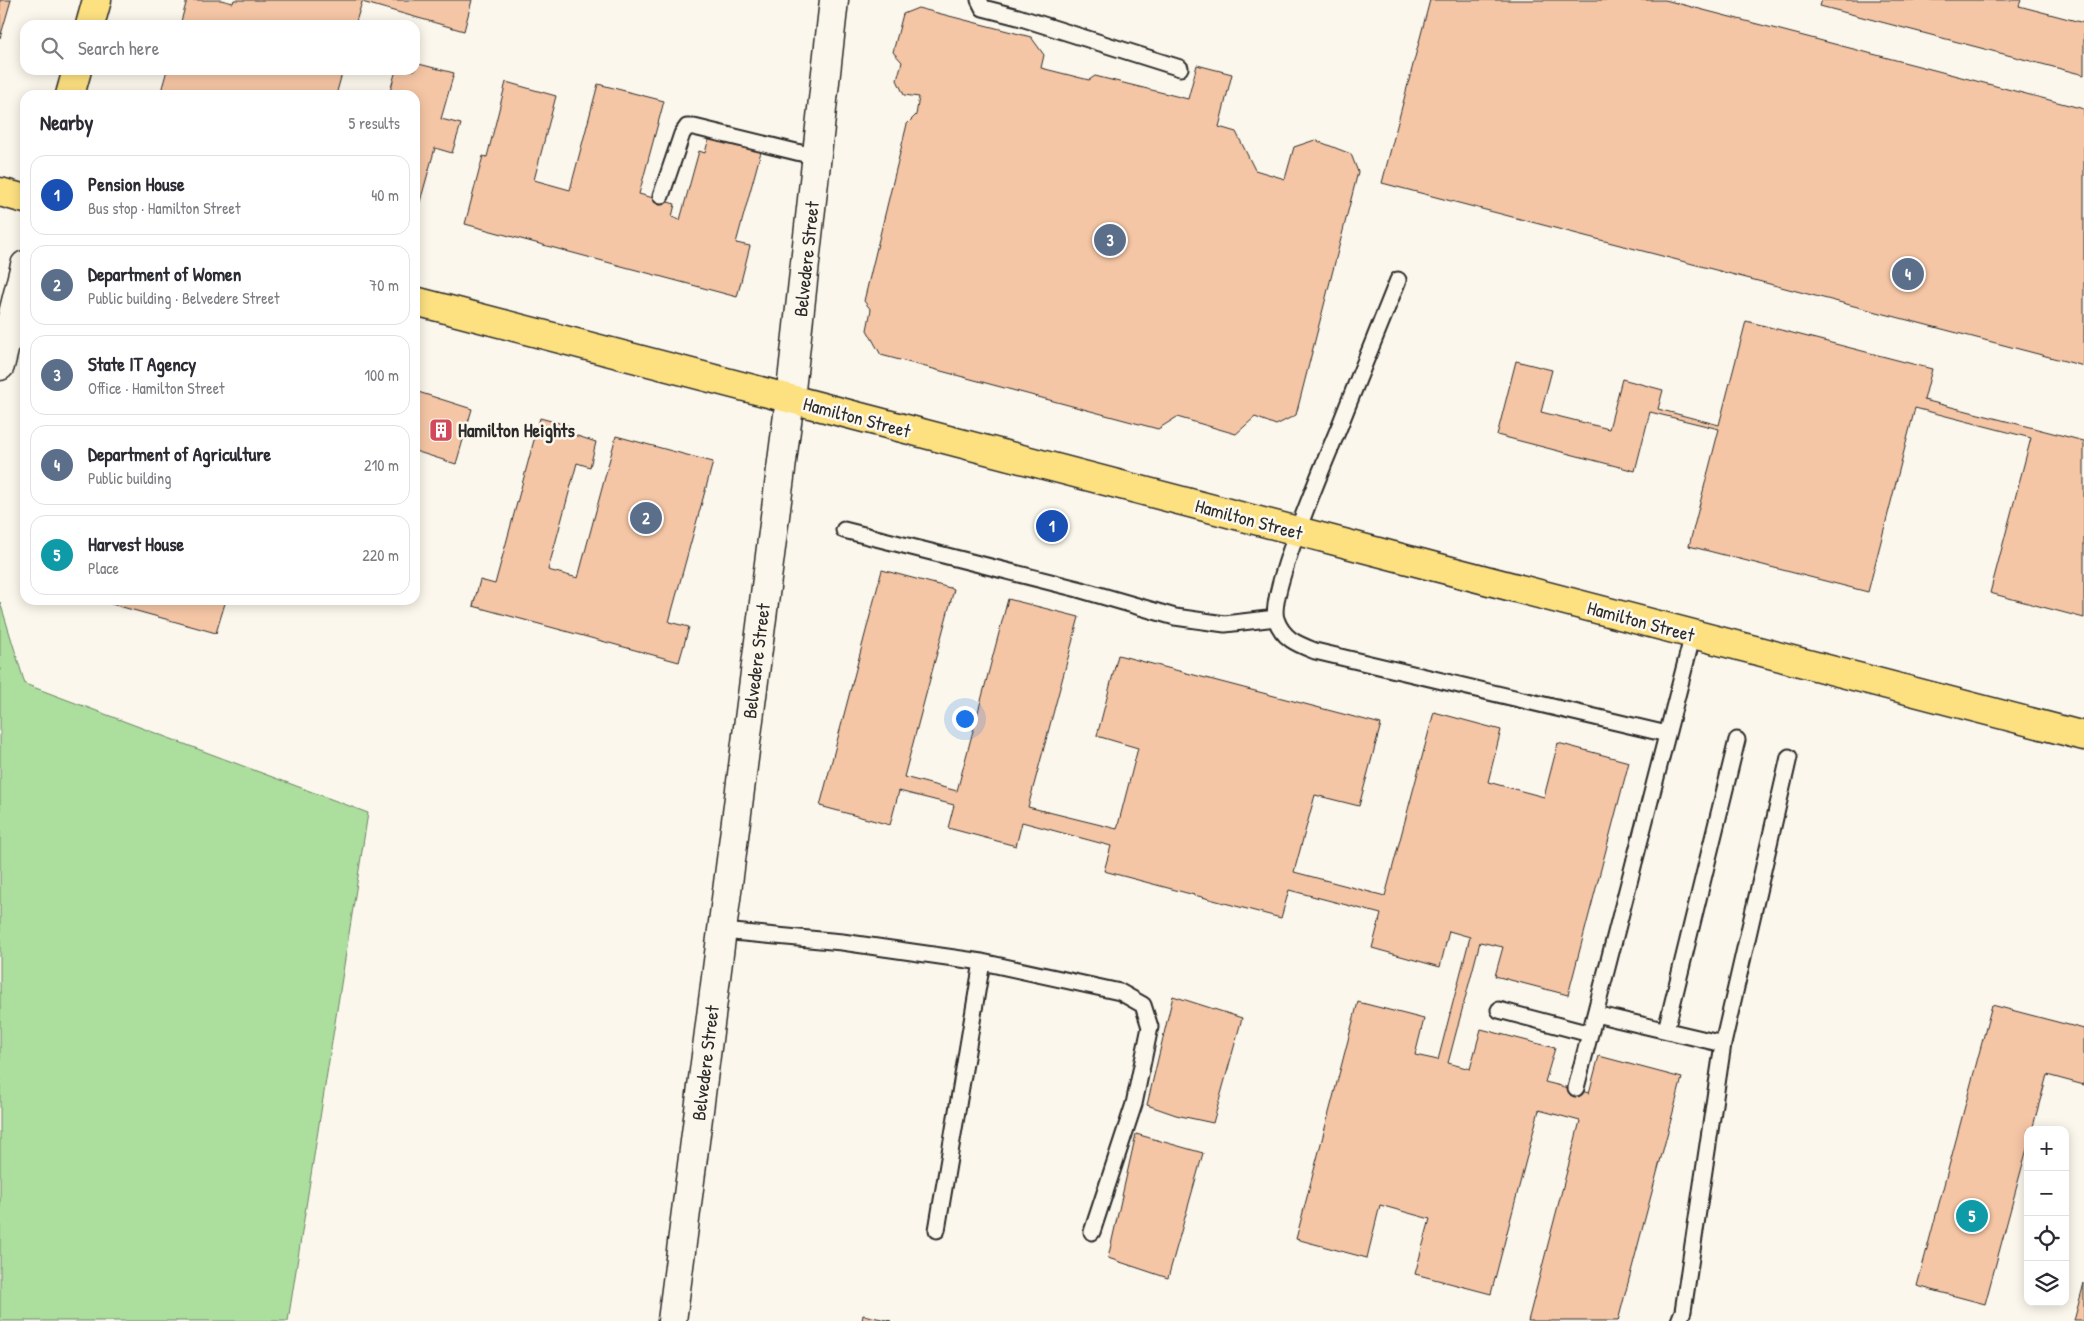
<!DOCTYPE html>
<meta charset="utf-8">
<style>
body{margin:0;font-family:"Patrick Hand",sans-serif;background:#f7f7f7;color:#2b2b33}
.controls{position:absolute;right:15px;bottom:15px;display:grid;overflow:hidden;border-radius:10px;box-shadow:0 2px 12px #0003}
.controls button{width:45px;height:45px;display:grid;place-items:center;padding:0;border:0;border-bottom:1px solid #e1e1e2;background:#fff;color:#2b2b33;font:25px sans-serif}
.you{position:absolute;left:964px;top:718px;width:18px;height:18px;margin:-12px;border:4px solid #fff;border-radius:50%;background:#1a73e8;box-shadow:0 0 0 8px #1a73e833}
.badge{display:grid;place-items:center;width:32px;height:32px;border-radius:50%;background:#0f766e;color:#fff;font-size:16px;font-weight:700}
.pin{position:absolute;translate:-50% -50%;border:2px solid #fff;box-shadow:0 1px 5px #0006}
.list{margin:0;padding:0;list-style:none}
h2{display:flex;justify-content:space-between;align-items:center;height:65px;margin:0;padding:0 20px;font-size:21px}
h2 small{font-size:16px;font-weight:400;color:#7c7c81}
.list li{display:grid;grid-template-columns:32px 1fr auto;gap:15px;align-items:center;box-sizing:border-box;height:80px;margin:0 10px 10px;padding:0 10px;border:1px solid #e1e1e2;border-radius:15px}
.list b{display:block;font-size:19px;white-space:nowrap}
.list p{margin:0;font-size:16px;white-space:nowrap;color:#7c7c81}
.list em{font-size:16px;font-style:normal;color:#7c7c81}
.icon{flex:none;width:28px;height:28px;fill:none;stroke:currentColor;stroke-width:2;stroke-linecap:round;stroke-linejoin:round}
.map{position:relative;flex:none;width:2084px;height:1321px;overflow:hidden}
.search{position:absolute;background:#fff;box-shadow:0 2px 12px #0003;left:20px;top:20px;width:400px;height:55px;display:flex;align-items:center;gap:12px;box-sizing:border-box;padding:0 18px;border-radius:15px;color:#7c7c81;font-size:19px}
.panel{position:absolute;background:#fff;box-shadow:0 2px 12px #0003;left:20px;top:90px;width:400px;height:515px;border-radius:15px}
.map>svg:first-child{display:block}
.green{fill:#acde9e;stroke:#6c8464}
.building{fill:#f5c6a5;stroke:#2b2b2b}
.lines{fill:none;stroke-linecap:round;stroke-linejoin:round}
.service-casing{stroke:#2b2b2b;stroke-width:19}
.minor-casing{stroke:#2b2b2b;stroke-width:31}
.primary-casing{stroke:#2b2b2b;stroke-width:31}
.service{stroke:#fbf7ec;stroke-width:15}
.minor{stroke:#fbf7ec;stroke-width:28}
.primary{stroke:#fde080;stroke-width:28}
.labels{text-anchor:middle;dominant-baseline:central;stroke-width:5;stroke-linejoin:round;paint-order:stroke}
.street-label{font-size:19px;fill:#2b2b2b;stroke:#fbf7ec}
.poi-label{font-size:19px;font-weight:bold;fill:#2b2b2b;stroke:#fbf7ec;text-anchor:start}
</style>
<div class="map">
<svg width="2084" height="1321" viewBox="0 0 2084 1321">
<rect width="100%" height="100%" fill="#fbf7ec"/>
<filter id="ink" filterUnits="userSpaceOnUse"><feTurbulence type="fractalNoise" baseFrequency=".02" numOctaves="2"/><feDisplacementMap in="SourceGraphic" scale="10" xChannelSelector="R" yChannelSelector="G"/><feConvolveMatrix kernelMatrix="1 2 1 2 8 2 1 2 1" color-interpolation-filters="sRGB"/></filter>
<g filter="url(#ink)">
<path class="green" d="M0,602L25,684L368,813L288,1321H0Z"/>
<path class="building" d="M0,0H11L0,38Z
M187,0H221L233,3L234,0H472L464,31L362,2L355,25H180Z
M1430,0H1665L2084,109V366L1382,183Z
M1822,0H2021L2019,6L2084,23V75L1820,6Z
M918,8L1031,37L1044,55L1041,68L1089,80L1095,76L1188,99L1197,65L1232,74L1219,127L1236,132L1255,170L1285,179L1294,147L1315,140L1351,154L1358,172L1296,415L1276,425L1255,417L1236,434L1177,417L1158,429L881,355L867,330L871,310L864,301L907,124L916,115L919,97L904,95L897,80L902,62L893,52L903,14Z
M415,63L454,73L441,119L461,124L452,153L435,148L416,216L415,95H389L396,70H415Z
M167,70H343L336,95H160Z
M506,82L556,96L534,180L570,190L598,84L664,101L639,194L675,204L672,217L680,220L699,151L705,153L710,134L762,148L736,243L750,246L737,297L465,224L483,156L487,157Z
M1746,321L1932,369L1924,400L2084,441V618L1990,593L2031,438L1915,408L1868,592L1689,546L1719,429L1650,412L1635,471L1497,435L1516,361L1552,370L1541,412L1609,429L1622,379L1663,390L1658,409L1719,425Z
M415,391L472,409L456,464L415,451Z
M540,418L570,426L568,433L596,442L590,467L577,463L548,570L578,578L616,436L713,462L669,622L689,627L679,662L473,606L480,580L495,584Z
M882,570L954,589L904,777L957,791L1008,599L1079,617L1028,807L1117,829L1138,748L1097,736L1118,655L1381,724L1359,806L1315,795L1294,872L1385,896L1434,712L1501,730L1488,782L1544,797L1558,743L1629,762L1568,995L1495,976L1503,947L1480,942L1448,1063L1470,1069L1481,1029L1555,1048L1545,1082L1589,1093L1599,1056L1682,1078L1618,1321H1528L1580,1121L1539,1110L1491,1294L1415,1274L1430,1219L1380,1205L1367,1258L1296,1239L1358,1002L1424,1019L1415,1055L1438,1060L1470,937L1449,931L1440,967L1372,948L1381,914L1289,890L1281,918L1104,871L1111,846L1022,822L1016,846L948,828L954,805L899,791L890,825L820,806Z
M97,600H226L216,633Z
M1173,996L1242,1018L1213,1123L1176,1115L1147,1105Z
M1992,1005L2084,1029V1085L2047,1075L2032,1130H2028V1145L1985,1304L1917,1286Z
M1136,1134L1203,1153L1168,1278L1108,1258Z
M2084,1283V1321H2074Z
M863,1315L891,1321H862Z"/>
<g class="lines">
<g class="service-casing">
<path id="service" d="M979,0L983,8L1018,17L1180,68
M661,196L682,134L687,127H694L817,157
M1398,280C1379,328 1359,376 1340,425C1327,457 1268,592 1276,619C1283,639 1297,644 1315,651L1667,734
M844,530L1078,589L1175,617L1225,624L1276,618
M722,931L842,942L982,962L1120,992L1143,1005L1150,1027L1134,1104L1092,1232
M1499,1010L1590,1034
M1595,1014L1723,1044
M1666,1030L1737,740
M1576,1088L1693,634
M937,1230L982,962
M1679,1321L1683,1311L1723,1044L1789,757"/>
</g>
<g class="minor-casing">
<path id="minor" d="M0,366L25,265
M672,1321L790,399L834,0"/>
</g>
<g class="primary-casing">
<path id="primary" d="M90,25L97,0
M70,95L77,70
M0,192L25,199
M415,301L2084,736"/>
</g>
<use href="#service" class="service"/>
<use href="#minor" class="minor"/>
<use href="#primary" class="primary"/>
</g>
</g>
<defs>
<g id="building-square" transform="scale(1.25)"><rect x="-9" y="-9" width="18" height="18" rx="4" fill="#d1495b" stroke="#fbf7ec"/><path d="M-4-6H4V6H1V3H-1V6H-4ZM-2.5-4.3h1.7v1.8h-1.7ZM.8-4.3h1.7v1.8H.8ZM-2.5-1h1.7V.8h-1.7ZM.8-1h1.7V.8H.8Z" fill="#fff"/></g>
</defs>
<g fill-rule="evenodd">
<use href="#building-square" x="441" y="430"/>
</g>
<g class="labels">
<g class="street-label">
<text transform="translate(806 259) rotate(-84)">Belvedere Street</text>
<text transform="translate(857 417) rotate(15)">Hamilton Street</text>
<text transform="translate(1249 519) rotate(15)">Hamilton Street</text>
<text transform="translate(1641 621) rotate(15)">Hamilton Street</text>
<text transform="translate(756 661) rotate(-83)">Belvedere Street</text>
<text transform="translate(705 1063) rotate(-83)">Belvedere Street</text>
</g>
<g class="poi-label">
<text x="458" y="430">Hamilton Heights</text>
</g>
</g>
</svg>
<div class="controls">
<button>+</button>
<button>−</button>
<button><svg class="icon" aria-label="locate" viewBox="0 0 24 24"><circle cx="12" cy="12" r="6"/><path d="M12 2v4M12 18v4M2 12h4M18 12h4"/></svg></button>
<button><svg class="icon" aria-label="layers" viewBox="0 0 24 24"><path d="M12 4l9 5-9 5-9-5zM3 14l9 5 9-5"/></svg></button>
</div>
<div class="you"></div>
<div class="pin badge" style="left:1052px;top:526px;background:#1a4fb4">1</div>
<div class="pin badge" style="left:646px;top:518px;background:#5c6f8a">2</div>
<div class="pin badge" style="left:1110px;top:240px;background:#5c6f8a">3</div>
<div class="pin badge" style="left:1908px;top:274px;background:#5c6f8a">4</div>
<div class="pin badge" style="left:1972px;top:1216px;background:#0f9aa8">5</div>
<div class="search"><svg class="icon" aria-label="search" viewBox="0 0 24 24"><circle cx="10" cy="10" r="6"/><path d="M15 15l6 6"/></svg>Search here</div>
<section class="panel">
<h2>Nearby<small>5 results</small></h2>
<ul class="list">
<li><span class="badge" style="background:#1a4fb4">1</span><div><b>Pension House</b><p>Bus stop · Hamilton Street</p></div><em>40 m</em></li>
<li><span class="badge" style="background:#5c6f8a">2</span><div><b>Department of Women</b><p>Public building · Belvedere Street</p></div><em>70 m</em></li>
<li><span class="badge" style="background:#5c6f8a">3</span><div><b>State IT Agency</b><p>Office · Hamilton Street</p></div><em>100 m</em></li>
<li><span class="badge" style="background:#5c6f8a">4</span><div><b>Department of Agriculture</b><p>Public building</p></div><em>210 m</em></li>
<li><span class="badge" style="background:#0f9aa8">5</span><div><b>Harvest House</b><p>Place</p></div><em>220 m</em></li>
</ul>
</section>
</div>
